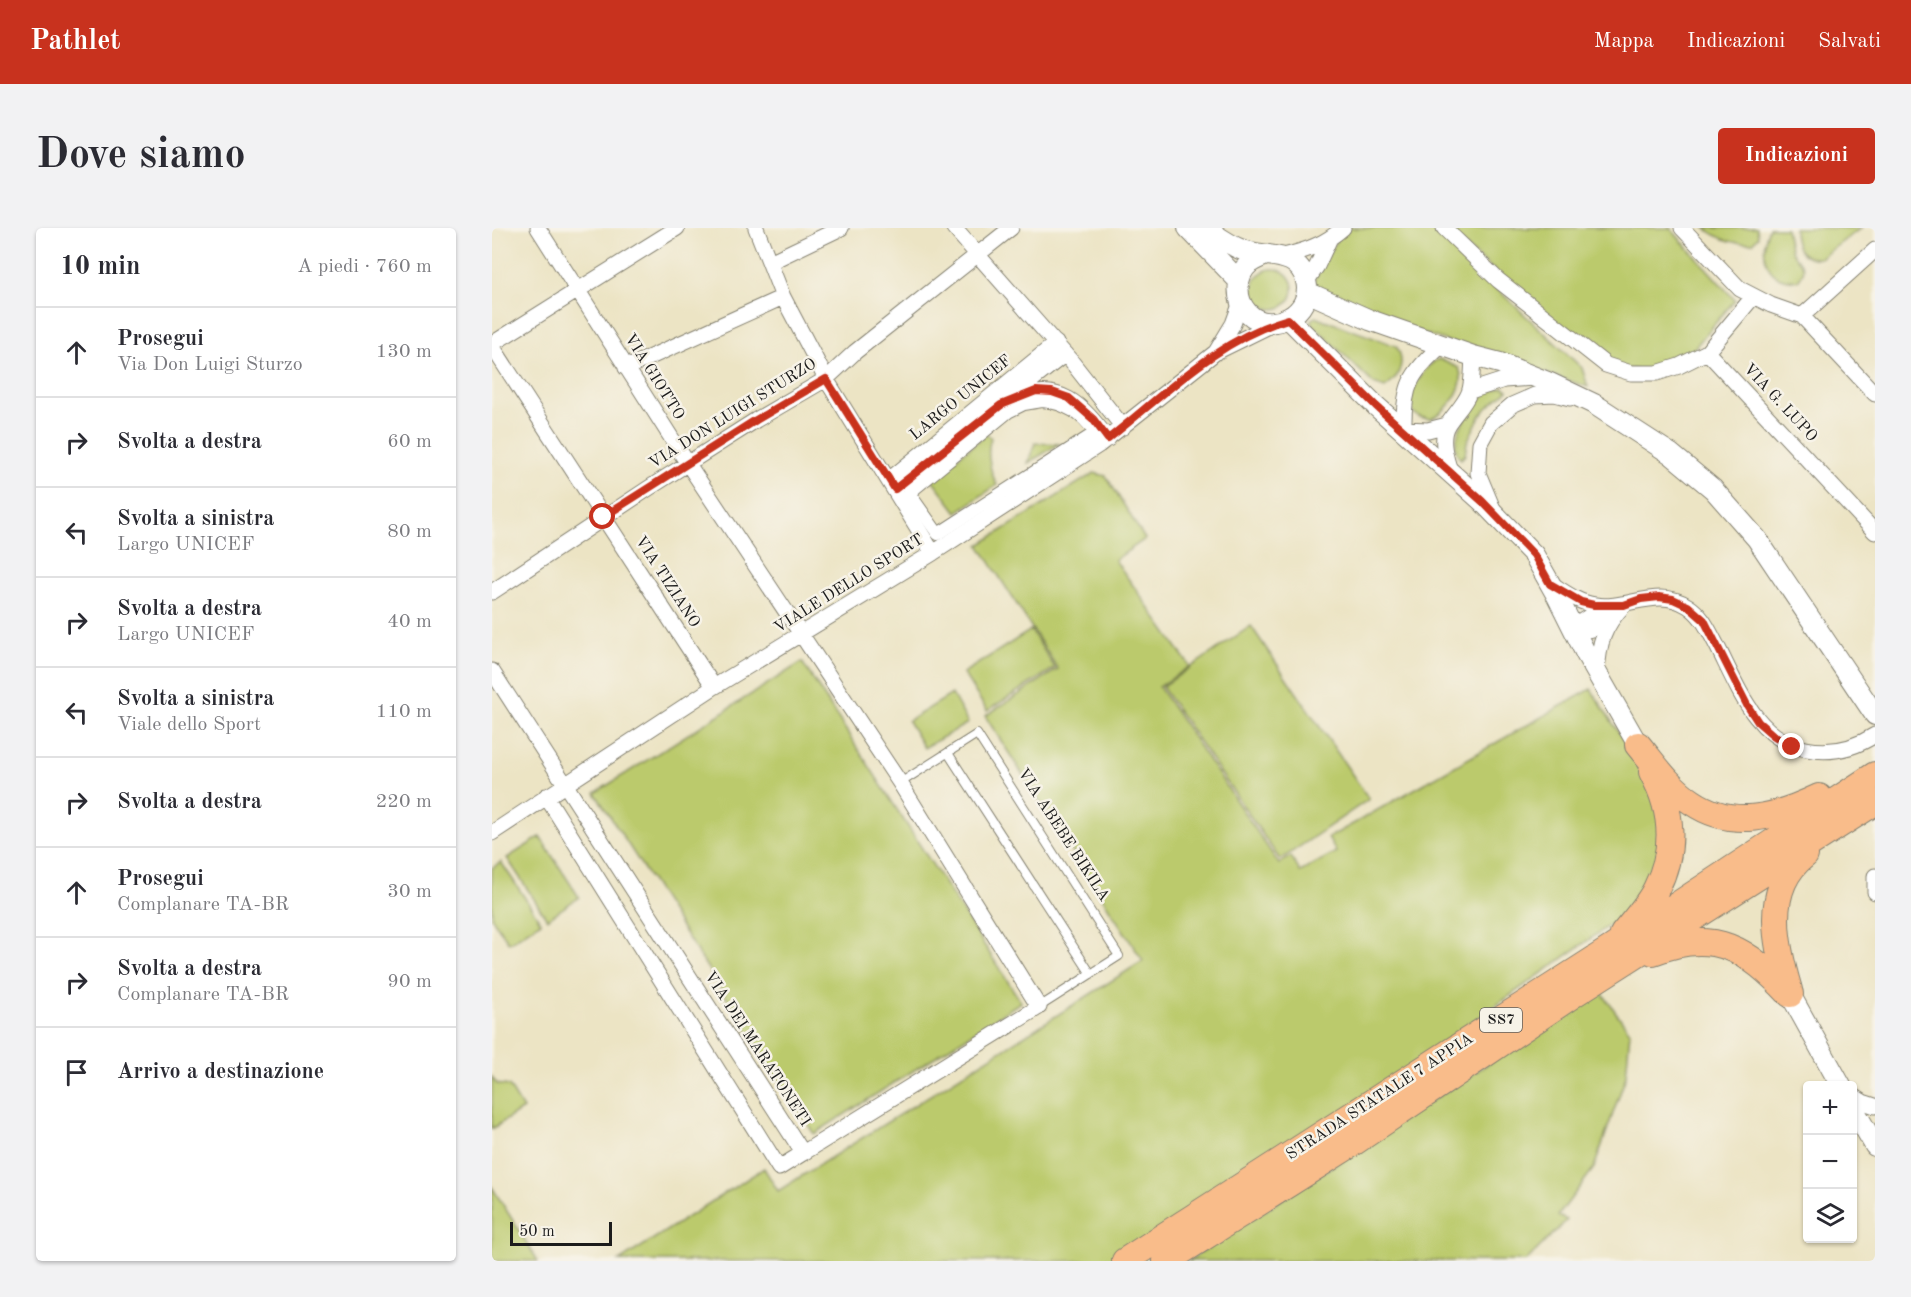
<!DOCTYPE html>
<html lang="it">
<meta charset="utf-8">
<style>
body{margin:0;font-family:"Old Standard TT",serif;background:#f2f2f3;color:#2b2b33}
.controls{position:absolute;right:18px;bottom:18px;display:grid;overflow:hidden;border-radius:6px;box-shadow:0 2px 4px #0004}
.controls button{width:54px;height:54px;display:grid;place-items:center;padding:0;border:0;border-bottom:2px solid #e1e1e2;background:#fff;color:#2b2b33;font:30px sans-serif}
.scale{position:absolute;left:18px;bottom:15px;width:102px;box-sizing:border-box;padding-left:6px;border:3px solid #1c1c1c;border-top:0;font-size:16px;line-height:21px;white-space:nowrap;color:#1c1c1c;-webkit-text-stroke:4px #f7f3e8;paint-order:stroke}
.stop{position:absolute;width:18px;height:18px;margin:-14px;border:4px solid #c8321e;border-radius:50%;background:#fff}
.stop.end{background:#c8321e;border-color:#fff;box-shadow:0 2px 6px #0008}
.list{margin:0;padding:0;list-style:none}
h2{display:flex;justify-content:space-between;align-items:center;height:78px;margin:0;padding:0 24px;font-size:26px}
h2 small{font-size:20px;font-weight:400;color:#7c7c81}
.list li{display:grid;grid-template-columns:39px 1fr auto;gap:18px;align-items:center;box-sizing:border-box;height:90px;padding:0 24px;border-top:2px solid #e1e1e2}
.list b{display:block;font-size:22px;white-space:nowrap}
.list p{margin:0;font-size:20px;white-space:nowrap;color:#7c7c81}
.list em{font-size:20px;font-style:normal;color:#7c7c81}
.icon{flex:none;width:33px;height:33px;fill:none;stroke:currentColor;stroke-width:2;stroke-linecap:round;stroke-linejoin:round}
.map{position:relative;flex:none;width:1383px;height:1033px;overflow:hidden;border-radius:6px}
header{display:flex;align-items:center;gap:36px;box-sizing:border-box;height:84px;padding:0 30px;background:#c8321e;color:#fff}
header strong{font-size:28px}
nav{display:flex;gap:33px;margin-inline-start:auto;font-size:21px}
.intro{display:flex;align-items:center;justify-content:space-between;box-sizing:border-box;height:144px;padding:0 36px}
h1{margin:0;font-size:42px}
.button{padding:15px 27px;border-radius:6px;background:#c8321e;color:#fff;font-size:21px;font-weight:700}
main{display:flex;gap:36px;padding:0 36px}
aside{flex:1;background:#fff;border-radius:6px;box-shadow:0 2px 4px #0004}
.map>svg:first-child{display:block}
.green{fill:#bbca6c;stroke:#6c7344;stroke-width:1.5}
.lines{fill:none;stroke-linecap:round;stroke-linejoin:round}
.service-casing{stroke:#848070;stroke-width:10}
.pedestrian-casing{stroke:#848070;stroke-width:14}
.minor-casing{stroke:#848070;stroke-width:17}
.tertiary-casing{stroke:#848070;stroke-width:22}
.trunk-casing{stroke:#848070;stroke-width:28}
.service{stroke:#fff;stroke-width:8}
.pedestrian{stroke:#fff;stroke-width:12}
.minor{stroke:#fff;stroke-width:15}
.tertiary{stroke:#fff;stroke-width:20}
.trunk{stroke:#f9bc8a;stroke-width:26}
.route{stroke:#c8321e;stroke-width:8}
.labels{text-anchor:middle;dominant-baseline:central;stroke-width:5;stroke-linejoin:round;paint-order:stroke}
.shield{fill:#f7f3e8;stroke:#5e5c59;stroke-width:1.5}
.shield-label{font-size:15px;font-weight:bold;fill:#1c1c1c}
.street-label{font-size:16px;fill:#1c1c1c;stroke:#f7f3e8}
</style>
<header>
<strong>Pathlet</strong>
<nav><a>Mappa</a><a>Indicazioni</a><a>Salvati</a></nav>
</header>
<div class="intro"><h1>Dove siamo</h1><a class="button">Indicazioni</a></div>
<main>
<aside>
<h2>10 min<small>A piedi · 760 m</small></h2>
<ul class="list">
<li><svg class="icon" aria-label="ahead" viewBox="0 0 24 24"><path d="M12 20V5M6 11l6-6 6 6"/></svg><div><b>Prosegui</b><p>Via Don Luigi Sturzo</p></div><em>130 m</em></li>
<li><svg class="icon" aria-label="right" viewBox="0 0 24 24"><path d="M7 20v-9h11M14 6l5 5-5 5"/></svg><div><b>Svolta a destra</b></div><em>60 m</em></li>
<li><svg class="icon" aria-label="left" viewBox="0 0 24 24"><path d="M17 20v-9H6M10 6l-5 5 5 5"/></svg><div><b>Svolta a sinistra</b><p>Largo UNICEF</p></div><em>80 m</em></li>
<li><svg class="icon" aria-label="right" viewBox="0 0 24 24"><path d="M7 20v-9h11M14 6l5 5-5 5"/></svg><div><b>Svolta a destra</b><p>Largo UNICEF</p></div><em>40 m</em></li>
<li><svg class="icon" aria-label="left" viewBox="0 0 24 24"><path d="M17 20v-9H6M10 6l-5 5 5 5"/></svg><div><b>Svolta a sinistra</b><p>Viale dello Sport</p></div><em>110 m</em></li>
<li><svg class="icon" aria-label="right" viewBox="0 0 24 24"><path d="M7 20v-9h11M14 6l5 5-5 5"/></svg><div><b>Svolta a destra</b></div><em>220 m</em></li>
<li><svg class="icon" aria-label="ahead" viewBox="0 0 24 24"><path d="M12 20V5M6 11l6-6 6 6"/></svg><div><b>Prosegui</b><p>Complanare TA-BR</p></div><em>30 m</em></li>
<li><svg class="icon" aria-label="right" viewBox="0 0 24 24"><path d="M7 20v-9h11M14 6l5 5-5 5"/></svg><div><b>Svolta a destra</b><p>Complanare TA-BR</p></div><em>90 m</em></li>
<li><svg class="icon" aria-label="arrive" viewBox="0 0 24 24"><path d="M6 21V4h12l-3 4 3 4H6"/></svg><div><b>Arrivo a destinazione</b></div></li>
</ul>
</aside>
<div class="map">
<svg width="1383" height="1033" viewBox="0 0 1383 1033">
<rect width="100%" height="100%" fill="#f7f3e8"/>
<filter id="ink" filterUnits="userSpaceOnUse"><feTurbulence type="fractalNoise" baseFrequency=".0167" numOctaves="2"/><feDisplacementMap in="SourceGraphic" scale="12" xChannelSelector="R" yChannelSelector="G"/><feConvolveMatrix kernelMatrix="1 2 1 2 8 2 1 2 1" color-interpolation-filters="sRGB"/></filter>
<filter id="wash" filterUnits="userSpaceOnUse"><feTurbulence type="fractalNoise" baseFrequency=".008" numOctaves="4" result="noise"/><feDisplacementMap in="SourceGraphic" scale="24" xChannelSelector="R" yChannelSelector="G"/><feGaussianBlur stdDeviation="1.35" result="paint"/><feColorMatrix in="noise" values="0 0 0 0 0 0 0 0 0 0 0 0 0 0 0 0 0 1.4 0 .05"/><feComposite in="paint" operator="in"/></filter>
<g filter="url(#wash)">
<rect width="100%" height="100%" fill="#ece4c4"/>
<path class="green" d="M851,0H939L1090,140L1096,159L839,75L815,64Z
M952,0H1178L1243,72L1187,138L1165,145L1114,137Z
M1213,0H1265L1266,9L1261,15C1242,16 1228,12 1213,0Z
M1277,0H1294C1296,8 1296,17 1300,24C1306,36 1319,37 1306,52C1273,55 1267,25 1277,0Z
M1302,0H1369L1328,30C1308,32 1302,18 1302,0Z
M761 61a20 20 0 1 1 40 0a20 20 0 1 1-40 0Z
M824,89L904,118C914,133 908,150 893,160L882,156L820,96V91Z
M947,131L967,140C975,160 956,182 939,191C931,190 922,189 919,180C915,166 934,135 947,131Z
M1011,159L1016,162L996,179L988,188L975,214L973,227L969,231C953,218 977,179 990,169C996,164 1003,162 1011,159Z
M495,206L499,210C494,224 498,244 505,257L465,284L439,250Z
M543,215L567,216L536,235Z
M602,245L614,248L653,311L623,332L698,438L667,459L787,636L799,628L808,644L810,643L844,624L836,610L1099,461L1167,568L1171,629L1146,677L889,859L621,1033H127L272,940L286,963L651,733L493,488L566,441L487,317Z
M759,398L877,571L788,632L670,459Z
M539,402L563,440L495,483L471,445Z
M310,434L529,774L322,906L103,565Z
M460,466L476,495L432,520L416,493Z
M48,609L87,669L55,691L15,630Z
M9,634L49,694L17,715L0,690V640Z
M1108,762L1138,804L1134,848L1102,940L1066,988L1075,992L1034,1033H696Z
M0,849L5,856L17,858L31,881L0,901Z
M0,959L46,1033H0Z"/>
</g>
<g filter="url(#ink)">
<g class="lines">
<g class="service-casing">
<path id="service" d="M456,525L599,746
M408,555L485,506L627,728L547,779"/>
</g>
<g class="pedestrian-casing">
<path id="pedestrian" d="M550,173C573,175 590,185 603,205L446,306L417,265L516,184L532,176Z"/>
</g>
<g class="minor-casing">
<path id="minor" d="M46,0L196,236L408,555L547,779L311,925
M264,0L291,69L334,151L441,325
M462,0L579,133L631,199
M952,0L1006,52L1114,137L1139,145H1165L1187,138L1215,124
M1190,0L1248,61L1279,77L1310,88L1383,166
M791,28C814,23 833,16 851,0
M278,34L349,0
M814,54L825,38L837,12
M1261,69L1215,124L1383,304
M1310,88L1383,22
M0,116L185,0
M950,117C918,145 911,159 912,201L936,202L955,197
M0,118L222,459
M724,124L741,96L749,74
M134,140L291,69
M978,163L1012,152L1042,150
M522,171C568,152 590,177 616,211
M959,246C954,231 947,210 956,196C963,185 972,177 977,165C981,154 980,139 981,128
M397,252L564,115
M403,261L573,126
M1001,281L986,245L988,215L999,195L1020,177L1043,167L1062,166L1078,170
M1058,355C1072,364 1087,375 1103,377C1135,382 1166,358 1196,378C1210,387 1216,401 1223,414C1245,456 1262,511 1314,521C1339,526 1361,521 1383,507
M0,364L157,260L264,192L334,151L363,124L519,0
M1082,402L1090,393L1113,378
M1082,402C1096,404 1106,401 1117,393
M0,443L311,925L287,940L54,568
M1105,445C1107,415 1111,399 1132,377
M0,605L222,459L441,325L607,217L724,124L783,95
M1383,648V664
M1360,867L1371,874L1383,878"/>
</g>
<g class="tertiary-casing">
<path id="tertiary" d="M696,0L747,53
M713,0C724,7 736,16 748,21C772,31 806,21 814,53C822,85 779,108 756,85C743,72 743,47 758,35C762,32 769,29 774,27
M815,64L878,92L981,128L1008,135L1058,155L1102,176L1179,226L1221,261L1265,311L1383,487
M797,91L884,178L990,273L1042,327L1065,368L1094,426L1146,517
M1298,766L1349,858
M1360,878L1383,918"/>
</g>
<g class="trunk-casing">
<path id="trunk" d="M1146,517C1162,536 1178,560 1200,574C1241,602 1285,589 1327,569
M1131,706C1142,692 1156,677 1164,661C1184,622 1181,582 1160,544
M1161,724C1223,699 1256,722 1298,766
M1297,762C1284,718 1270,660 1313,627
M633,1033L1120,720L1383,547
M674,1033L858,917L1085,764L1383,574"/>
</g>
<use href="#service" class="service"/>
<use href="#pedestrian" class="pedestrian"/>
<use href="#minor" class="minor"/>
<use href="#tertiary" class="tertiary"/>
<use href="#trunk" class="trunk"/>
</g>
</g>
<g class="lines" filter="url(#ink)">
<path class="route" d="M111,289L264,192L334,151L403,261L509,177L544,163L560,164L577,170L601,191L616,211C673,166 726,111 796,91L884,178L990,273L1042,327L1058,356L1089,374L1102,377H1132L1149,371L1167,369L1181,371L1196,378L1212,392L1255,477L1266,494L1281,507L1300,519"/>
</g>
<g class="labels">
<rect class="shield" x="988" y="780" width="42" height="24" rx="4.5"/>
<g class="shield-label">
<text x="1009" y="792">SS7</text>
</g>
<g class="street-label">
<text transform="translate(162 149) rotate(58)">VIA GIOTTO</text>
<text transform="translate(469 170) rotate(-39)">LARGO UNICEF</text>
<text transform="translate(1288 175) rotate(47)">VIA G. LUPO</text>
<text transform="translate(241 186) rotate(-32)">VIA DON LUIGI STURZO</text>
<text transform="translate(175 354) rotate(57)">VIA TIZIANO</text>
<text transform="translate(357 356) rotate(-32)">VIALE DELLO SPORT</text>
<text transform="translate(571 607) rotate(57)">VIA ABEBE BIKILA</text>
<text transform="translate(265 821) rotate(57)">VIA DEI MARATONETI</text>
<text transform="translate(888 869) rotate(-33)">STRADA STATALE 7 APPIA</text>
</g>
</g>
</svg>
<div class="controls">
<button>+</button>
<button>−</button>
<button><svg class="icon" aria-label="layers" viewBox="0 0 24 24"><path d="M12 4l9 5-9 5-9-5zM3 14l9 5 9-5"/></svg></button>
</div>
<div class="scale">50 m</div>
<div class="stop" style="left:111px;top:289px"></div>
<div class="stop end" style="left:1300px;top:519px"></div>
</div>
</main>
